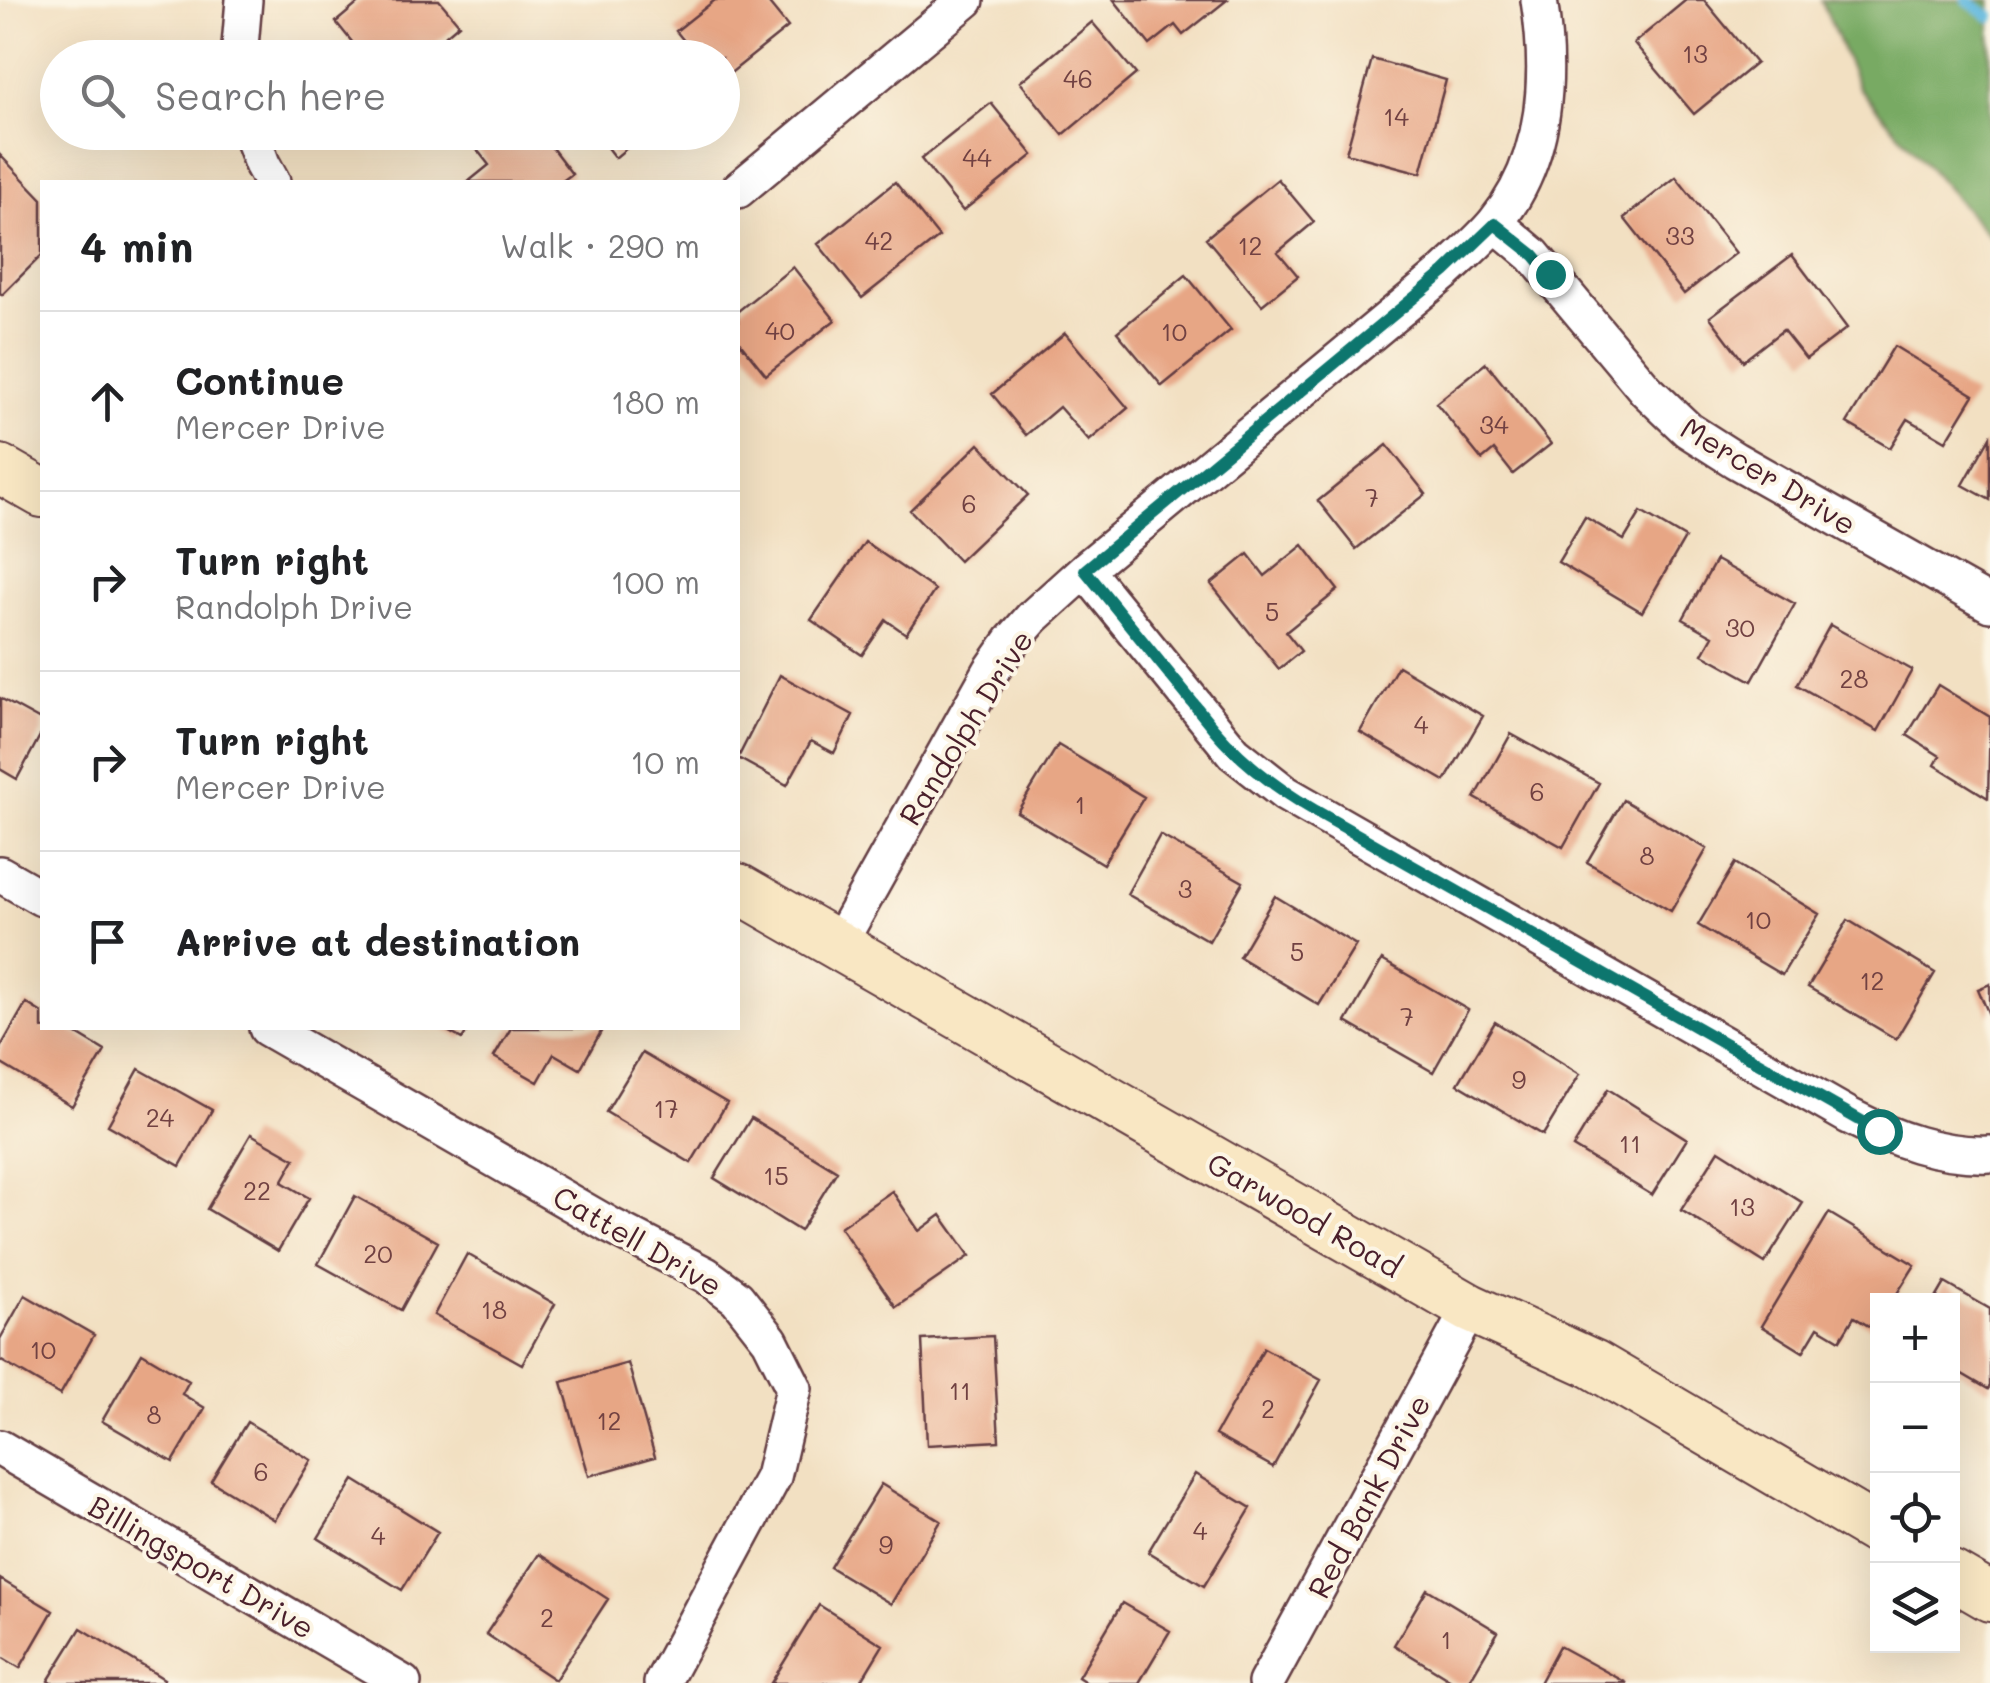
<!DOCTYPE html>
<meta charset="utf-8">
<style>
body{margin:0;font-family:Mali,sans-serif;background:#f6f6f6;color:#202124}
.controls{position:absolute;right:30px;bottom:30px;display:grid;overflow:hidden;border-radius:0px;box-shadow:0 10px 40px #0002}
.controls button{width:90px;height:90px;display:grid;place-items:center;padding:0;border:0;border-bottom:2px solid #e0e0e0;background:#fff;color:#202124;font:50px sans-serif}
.stop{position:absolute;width:30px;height:30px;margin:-22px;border:8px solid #0f766e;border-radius:50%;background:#fff}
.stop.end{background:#0f766e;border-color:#fff;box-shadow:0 2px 10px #0008}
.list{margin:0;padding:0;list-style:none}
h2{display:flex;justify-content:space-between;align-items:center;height:130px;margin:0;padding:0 40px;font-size:42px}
h2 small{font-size:32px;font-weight:400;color:#757577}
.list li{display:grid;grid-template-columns:65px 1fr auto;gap:30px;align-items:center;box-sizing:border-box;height:180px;padding:0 40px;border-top:2px solid #e0e0e0}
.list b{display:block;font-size:38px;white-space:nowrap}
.list p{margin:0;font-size:32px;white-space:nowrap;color:#757577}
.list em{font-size:32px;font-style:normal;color:#757577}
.icon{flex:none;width:55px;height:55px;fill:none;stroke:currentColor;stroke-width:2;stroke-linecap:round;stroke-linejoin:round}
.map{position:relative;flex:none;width:1990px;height:1683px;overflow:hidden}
.search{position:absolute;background:#fff;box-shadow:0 10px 40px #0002;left:40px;top:40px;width:700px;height:110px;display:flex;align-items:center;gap:25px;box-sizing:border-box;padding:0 35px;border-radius:55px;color:#757577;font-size:38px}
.panel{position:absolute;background:#fff;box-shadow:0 10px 40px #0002;left:40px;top:180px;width:700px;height:850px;border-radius:0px}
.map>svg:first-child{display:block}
.forest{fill:#78aa64;stroke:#616448;stroke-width:2.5}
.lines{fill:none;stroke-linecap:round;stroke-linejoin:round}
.stream{stroke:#62b9df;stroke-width:11}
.building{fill:#e7a685}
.street-casing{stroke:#633c42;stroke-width:40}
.secondary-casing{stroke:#633c42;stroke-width:52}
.street{stroke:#fff;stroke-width:35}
.secondary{stroke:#f9e7c3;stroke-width:48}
.route{stroke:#0f766e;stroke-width:12}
.labels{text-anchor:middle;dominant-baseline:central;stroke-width:8;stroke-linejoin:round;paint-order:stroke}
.number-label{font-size:25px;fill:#714142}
.street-label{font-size:30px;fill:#4a1f2b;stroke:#fcf5e5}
</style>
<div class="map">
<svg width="1990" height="1683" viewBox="0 0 1990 1683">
<rect width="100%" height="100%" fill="#fcf5e5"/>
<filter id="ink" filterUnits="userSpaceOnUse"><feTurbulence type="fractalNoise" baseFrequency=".01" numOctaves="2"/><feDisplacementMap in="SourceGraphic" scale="20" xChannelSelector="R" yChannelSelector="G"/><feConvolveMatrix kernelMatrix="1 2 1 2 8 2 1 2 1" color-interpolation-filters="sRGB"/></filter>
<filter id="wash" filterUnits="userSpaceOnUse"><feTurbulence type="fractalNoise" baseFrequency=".0048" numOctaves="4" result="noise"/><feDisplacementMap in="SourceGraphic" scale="40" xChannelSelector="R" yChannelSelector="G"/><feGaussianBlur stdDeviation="2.25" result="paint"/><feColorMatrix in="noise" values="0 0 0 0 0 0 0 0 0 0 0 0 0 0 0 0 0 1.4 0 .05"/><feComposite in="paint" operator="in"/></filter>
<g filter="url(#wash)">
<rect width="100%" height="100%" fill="#f2e0c2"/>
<path class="forest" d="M1821,0H1990V237L1859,88Z"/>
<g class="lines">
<path class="stream" d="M1967,0L1990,17"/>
</g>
<g id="blocks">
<path class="building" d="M362,0H439L459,24L419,58H365L336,22Z
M715,0H766L788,27L722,80V58H698L676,31Z
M1114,0H1227L1183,35L1175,25L1150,45Z
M1686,0H1704L1756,63L1694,114L1634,43Z
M1092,22L1136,74L1063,135L1020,82Z
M1372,59L1446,80L1421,173L1346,153Z
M991,103L1033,155L963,211L921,159Z
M484,132H540L572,174L561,182H468L489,165L471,142Z
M595,132H646L615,158Z
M0,155L42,199V255L2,295L0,293Z
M1676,177L1736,253L1684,294L1624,218Z
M1278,179L1314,222L1278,252L1298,276L1262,305L1206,238Z
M895,182L939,237L862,298L818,244Z
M1792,255L1847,328L1806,359L1783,330L1743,361L1710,317Z
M793,267L835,320L766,375L738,340V311Z
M1186,275L1231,330L1162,386L1117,332Z
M1065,333L1128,408L1089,441L1059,407L1026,435L992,394Z
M1894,346L1974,395L1946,441L1908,419L1890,448L1847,423Z
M1486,363L1551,444L1513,474L1494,450L1482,460L1436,403Z
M1990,437V500L1963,485Z
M979,444L1028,495L959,561L910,510Z
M1387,445L1426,494L1356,549L1318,501Z
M1641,512L1685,538L1642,612L1558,562L1585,517L1624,540Z
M865,542L935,590L906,634L886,620L862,655L811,620Z
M1303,545L1338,590L1286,632L1301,651L1279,669L1211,584L1248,554L1265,576Z
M1716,560L1795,604L1752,681L1703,654L1713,636L1683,619Z
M1830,625L1912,670L1878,731L1797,685Z
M1398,666L1483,716L1445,781L1360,732Z
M780,675L853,715L834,753L811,741L787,785L738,758Z
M1938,685L1990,717L1988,798L1935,765L1940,756L1907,735Z
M0,698L42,721V732L17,779L0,769Z
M1511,734L1599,783L1563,847L1475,798Z
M1058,745L1144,797L1103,864L1017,812Z
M1623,800L1707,849L1671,911L1587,862Z
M1160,835L1243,882L1209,941L1127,894Z
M1735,863L1819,914L1782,975L1698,925Z
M1275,896L1356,945L1319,1005L1239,957Z
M1848,920L1935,973L1896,1039L1808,987Z
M1382,960L1468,1010L1433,1072L1346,1022Z
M1990,984V1017L1978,989Z
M26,1003L42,1013V1028H67L105,1051L72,1106L0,1063V1048Z
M1495,1022L1580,1074L1543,1135L1458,1084Z
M442,1028H469L462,1039Z
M511,1028H603L580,1069L554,1054L538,1082L494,1057Z
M642,1053L727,1103L691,1163L606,1112Z
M139,1069L212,1110L180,1166L108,1125Z
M1608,1089L1687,1139L1652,1195L1573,1147Z
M751,1118L837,1171L800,1231L714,1178Z
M251,1134L295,1159L282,1182L309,1198L278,1251L207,1209Z
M1719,1150L1803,1203L1765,1263L1681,1210Z
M892,1191L919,1231L941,1215L970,1256L896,1307L840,1227Z
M355,1196L438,1242L401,1310L318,1264Z
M1829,1213L1915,1265L1893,1300H1878V1326L1875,1330L1854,1317L1840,1340L1818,1327L1803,1352L1761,1326Z
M467,1254L555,1304L522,1364L434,1315Z
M1945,1283L1990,1309V1386L1988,1389L1952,1368V1300H1935Z
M25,1295L94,1335L60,1395L0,1360V1339Z
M993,1336L999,1441L927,1445L922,1340Z
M1264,1348L1321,1380L1273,1467L1215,1435Z
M142,1353L189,1381L182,1394L205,1408L173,1462L102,1421Z
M628,1363L655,1457L589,1476L562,1382Z
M247,1422L311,1460L275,1520L211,1481Z
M1195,1474L1251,1508L1204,1586L1148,1552Z
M354,1480L438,1532L402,1590L318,1538Z
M881,1484L941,1521L891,1604L830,1567Z
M539,1554L608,1599L555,1680L486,1634Z
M0,1579L53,1611L20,1668L0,1656Z
M1427,1589L1498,1632L1468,1683H1456L1394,1645Z
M1122,1603L1170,1631L1139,1683H1087L1078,1677Z
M819,1605L883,1645L860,1683H771Z
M81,1628L164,1679L162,1683H51L48,1681Z
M1559,1646L1627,1683H1539Z"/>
</g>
</g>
<g filter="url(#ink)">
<use href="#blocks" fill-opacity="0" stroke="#633c42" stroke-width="2.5"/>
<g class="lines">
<g class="street-casing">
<path id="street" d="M239,58L244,0
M250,132L262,164L272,182
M738,190L966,0
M1495,223L1533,255L1646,390L1688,430L1735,460L1990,604
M1085,570L1234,753L1286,794L1849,1116C1894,1139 1939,1156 1990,1154
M0,874L42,898
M838,945L991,671L1012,641L1033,617L1085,570L1445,272C1462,256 1480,241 1495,223C1547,160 1551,76 1539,0
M267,1028L611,1226L706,1275L737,1298L770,1340L794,1388L773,1477L662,1683
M0,1448L403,1683
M1266,1683L1470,1308"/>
</g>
<g class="secondary-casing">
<path id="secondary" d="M0,469L42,493
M738,888L1470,1308L1593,1364L1878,1531
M1952,1575L1990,1597"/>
</g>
<use href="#street" class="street"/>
<use href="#secondary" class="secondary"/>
</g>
</g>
<g class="lines" filter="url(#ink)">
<path class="route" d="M1550,274L1534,255L1495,224L1445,272L1085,570L1214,729C1243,763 1276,788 1314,810L1879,1131"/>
</g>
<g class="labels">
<g class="number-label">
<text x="1695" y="53">13</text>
<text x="1078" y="78">46</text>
<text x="1396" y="116">14</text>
<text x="977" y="157">44</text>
<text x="1680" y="235">33</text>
<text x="879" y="240">42</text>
<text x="1250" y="245">12</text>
<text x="780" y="330">40</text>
<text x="1174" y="331">10</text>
<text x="1494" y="424">34</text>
<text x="1372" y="497">7</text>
<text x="969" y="503">6</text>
<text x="1272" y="611">5</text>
<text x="1740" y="627">30</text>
<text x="1854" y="678">28</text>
<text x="1421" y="724">4</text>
<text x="1537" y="791">6</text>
<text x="1080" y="804">1</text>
<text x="1647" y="855">8</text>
<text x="1185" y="888">3</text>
<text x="1758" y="919">10</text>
<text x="1297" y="951">5</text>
<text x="1872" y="980">12</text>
<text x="1407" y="1016">7</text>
<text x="1519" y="1079">9</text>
<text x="666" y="1108">17</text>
<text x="160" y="1117">24</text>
<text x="1630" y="1143">11</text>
<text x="776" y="1175">15</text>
<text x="257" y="1190">22</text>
<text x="1742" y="1206">13</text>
<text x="378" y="1253">20</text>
<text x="494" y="1309">18</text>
<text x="43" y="1349">10</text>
<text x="960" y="1390">11</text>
<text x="1268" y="1408">2</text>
<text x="154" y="1414">8</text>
<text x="609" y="1420">12</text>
<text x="261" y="1471">6</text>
<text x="1200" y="1530">4</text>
<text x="378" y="1535">4</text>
<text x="886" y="1544">9</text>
<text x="547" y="1617">2</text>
<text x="1446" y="1639">1</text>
</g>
<g class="street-label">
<text transform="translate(1769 475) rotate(31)">Mercer Drive</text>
<text transform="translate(965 727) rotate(-58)">Randolph Drive</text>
<text transform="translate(1305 1214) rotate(30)">Garwood Road</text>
<text transform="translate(638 1240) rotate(30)">Cattell Drive</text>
<text transform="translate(1368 1496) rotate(-62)">Red Bank Drive</text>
<text transform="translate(202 1566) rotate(30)">Billingsport Drive</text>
</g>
</g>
</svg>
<div class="controls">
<button>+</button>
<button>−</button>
<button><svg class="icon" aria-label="locate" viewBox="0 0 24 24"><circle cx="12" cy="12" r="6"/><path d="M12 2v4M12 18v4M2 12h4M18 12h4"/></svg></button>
<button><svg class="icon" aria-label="layers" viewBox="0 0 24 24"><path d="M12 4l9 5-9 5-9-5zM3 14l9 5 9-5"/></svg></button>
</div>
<div class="stop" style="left:1879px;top:1131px"></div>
<div class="stop end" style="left:1550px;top:274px"></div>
<div class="search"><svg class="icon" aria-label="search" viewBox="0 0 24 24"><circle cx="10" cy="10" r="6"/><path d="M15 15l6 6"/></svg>Search here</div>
<section class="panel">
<h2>4 min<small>Walk · 290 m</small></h2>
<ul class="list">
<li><svg class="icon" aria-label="ahead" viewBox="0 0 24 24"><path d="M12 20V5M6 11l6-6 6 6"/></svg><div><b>Continue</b><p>Mercer Drive</p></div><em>180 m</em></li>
<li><svg class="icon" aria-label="right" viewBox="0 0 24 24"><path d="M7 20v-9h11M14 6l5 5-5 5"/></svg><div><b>Turn right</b><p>Randolph Drive</p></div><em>100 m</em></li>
<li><svg class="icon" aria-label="right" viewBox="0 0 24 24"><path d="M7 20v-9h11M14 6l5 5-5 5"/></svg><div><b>Turn right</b><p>Mercer Drive</p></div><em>10 m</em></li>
<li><svg class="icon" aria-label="arrive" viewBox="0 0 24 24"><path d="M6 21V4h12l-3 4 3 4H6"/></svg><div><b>Arrive at destination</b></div></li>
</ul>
</section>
</div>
